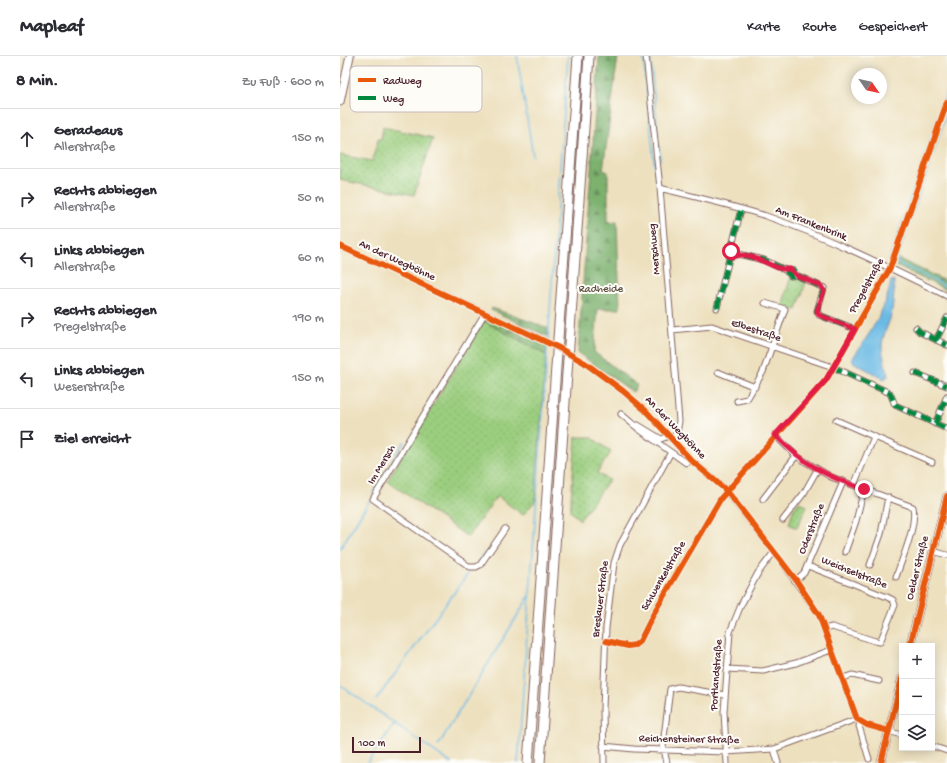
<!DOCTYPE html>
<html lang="de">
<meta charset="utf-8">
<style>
body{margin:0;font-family:"Gochi Hand",sans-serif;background:#f7f7f7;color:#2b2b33}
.controls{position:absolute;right:12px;bottom:12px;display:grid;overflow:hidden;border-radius:0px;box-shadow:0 2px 10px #0003}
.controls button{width:36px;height:36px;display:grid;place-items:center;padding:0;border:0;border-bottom:1px solid #e1e1e2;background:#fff;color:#2b2b33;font:20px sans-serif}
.compass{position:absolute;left:511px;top:12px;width:36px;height:36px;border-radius:50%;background:#fff;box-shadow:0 2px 10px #0003;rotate:124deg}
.scale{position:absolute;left:12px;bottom:10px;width:69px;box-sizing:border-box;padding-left:4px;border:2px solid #4a1f2b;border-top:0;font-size:11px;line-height:14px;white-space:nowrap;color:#4a1f2b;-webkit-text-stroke:3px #fdfcf7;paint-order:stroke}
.stop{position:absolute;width:12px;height:12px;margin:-9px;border:3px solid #e11d48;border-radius:50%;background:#fff}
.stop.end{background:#e11d48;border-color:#fff;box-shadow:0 1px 4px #0008}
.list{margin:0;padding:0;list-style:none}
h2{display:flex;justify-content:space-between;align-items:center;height:52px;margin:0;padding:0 16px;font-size:17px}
h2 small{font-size:13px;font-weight:400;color:#7c7c81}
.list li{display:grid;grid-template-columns:26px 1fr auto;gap:12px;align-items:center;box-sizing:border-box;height:60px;padding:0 16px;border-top:1px solid #e1e1e2}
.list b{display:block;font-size:15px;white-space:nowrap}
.list p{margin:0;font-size:13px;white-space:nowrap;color:#7c7c81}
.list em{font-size:13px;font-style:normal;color:#7c7c81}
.icon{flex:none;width:22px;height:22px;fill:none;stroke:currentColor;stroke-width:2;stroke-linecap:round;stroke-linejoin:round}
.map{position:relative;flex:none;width:607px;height:707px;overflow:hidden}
header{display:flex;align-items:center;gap:24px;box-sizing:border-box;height:56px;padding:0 20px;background:#fff;border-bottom:1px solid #e1e1e2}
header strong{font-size:19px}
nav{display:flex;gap:22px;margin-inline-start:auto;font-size:14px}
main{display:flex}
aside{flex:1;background:#fff}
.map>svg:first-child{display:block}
.green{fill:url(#green-dots);stroke:#727655}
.forest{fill:url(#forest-firs);stroke:#63684c}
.water{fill:#6abae4;stroke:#5a6c88}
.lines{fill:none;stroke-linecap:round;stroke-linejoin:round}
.stream{stroke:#6abae4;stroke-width:1.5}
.street-casing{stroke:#83635e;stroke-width:7}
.secondary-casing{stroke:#83635e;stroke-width:9}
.highway-casing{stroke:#83635e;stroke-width:11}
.street{stroke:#fff;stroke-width:5}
.secondary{stroke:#fff;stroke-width:7}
.highway{stroke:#fff;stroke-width:9}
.street-bridge-casing{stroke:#83635e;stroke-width:7;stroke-linecap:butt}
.street-bridge{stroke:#fff;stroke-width:5}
.quiet{stroke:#00873e;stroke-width:5;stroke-dasharray:10 5;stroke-linecap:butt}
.cycleway-casing{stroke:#fdfcf7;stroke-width:8}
.cycleway{stroke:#e8590c;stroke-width:6}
.route{stroke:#e11d48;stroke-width:5}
.labels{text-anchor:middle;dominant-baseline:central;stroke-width:4;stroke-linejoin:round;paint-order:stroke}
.street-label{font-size:11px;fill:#4a1f2b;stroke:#fdfcf7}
.park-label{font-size:11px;fill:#625444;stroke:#fdfcf7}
.key{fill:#fdfcf7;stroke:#c7baba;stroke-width:1}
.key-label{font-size:11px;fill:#4a1f2b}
</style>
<header>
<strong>Mapleaf</strong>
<nav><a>Karte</a><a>Route</a><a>Gespeichert</a></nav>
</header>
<main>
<aside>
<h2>8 Min.<small>Zu Fuß · 600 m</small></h2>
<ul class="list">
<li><svg class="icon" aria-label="ahead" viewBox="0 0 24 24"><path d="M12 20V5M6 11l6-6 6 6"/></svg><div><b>Geradeaus</b><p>Allerstraße</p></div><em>150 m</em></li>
<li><svg class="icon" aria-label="right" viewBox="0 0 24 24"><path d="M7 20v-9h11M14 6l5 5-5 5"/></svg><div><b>Rechts abbiegen</b><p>Allerstraße</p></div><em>50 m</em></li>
<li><svg class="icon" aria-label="left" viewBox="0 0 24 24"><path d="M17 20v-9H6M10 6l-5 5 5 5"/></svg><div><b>Links abbiegen</b><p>Allerstraße</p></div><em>60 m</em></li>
<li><svg class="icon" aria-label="right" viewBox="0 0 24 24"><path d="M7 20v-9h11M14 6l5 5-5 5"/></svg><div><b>Rechts abbiegen</b><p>Pregelstraße</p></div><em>190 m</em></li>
<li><svg class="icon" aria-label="left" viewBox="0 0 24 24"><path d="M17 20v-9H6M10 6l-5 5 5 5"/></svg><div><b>Links abbiegen</b><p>Weserstraße</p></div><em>150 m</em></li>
<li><svg class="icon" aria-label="arrive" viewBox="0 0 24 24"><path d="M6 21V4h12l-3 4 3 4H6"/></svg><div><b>Ziel erreicht</b></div></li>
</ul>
</aside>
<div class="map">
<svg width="607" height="707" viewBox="0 0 607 707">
<defs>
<pattern id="green-dots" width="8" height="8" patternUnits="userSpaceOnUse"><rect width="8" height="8" fill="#9bce7f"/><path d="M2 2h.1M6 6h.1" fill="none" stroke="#87b06e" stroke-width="1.8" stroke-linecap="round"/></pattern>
<pattern id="forest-firs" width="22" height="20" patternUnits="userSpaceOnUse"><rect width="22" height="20" fill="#7cb16e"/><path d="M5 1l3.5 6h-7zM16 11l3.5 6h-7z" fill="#688f5b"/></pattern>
</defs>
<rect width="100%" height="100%" fill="#fdfcf7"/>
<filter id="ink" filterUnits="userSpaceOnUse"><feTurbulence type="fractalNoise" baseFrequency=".025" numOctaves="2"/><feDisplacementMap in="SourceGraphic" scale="8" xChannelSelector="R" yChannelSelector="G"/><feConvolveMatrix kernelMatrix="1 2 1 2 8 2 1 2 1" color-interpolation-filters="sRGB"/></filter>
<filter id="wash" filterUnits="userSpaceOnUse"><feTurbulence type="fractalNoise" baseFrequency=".012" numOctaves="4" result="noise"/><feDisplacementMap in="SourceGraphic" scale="16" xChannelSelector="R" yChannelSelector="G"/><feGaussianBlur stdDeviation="0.9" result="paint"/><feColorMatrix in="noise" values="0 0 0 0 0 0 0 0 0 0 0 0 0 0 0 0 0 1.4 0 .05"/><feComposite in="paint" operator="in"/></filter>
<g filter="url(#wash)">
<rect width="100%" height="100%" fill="#ede0be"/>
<path class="green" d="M43,71L93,82L74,139L0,124V99L32,105L38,83H41Z
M457,222L466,226L457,254L442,251L450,223Z
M144,265L206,299L195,445L183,459L157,440L128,481L47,425Z
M236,381H251L271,396L257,417L269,424L240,464L230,455Z
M459,446L467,450L457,472L449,468L453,454Z"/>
<path class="forest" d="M259,0H278L263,114L268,116V166L277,165L280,253H258L254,296L297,329L293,336L238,297Z
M559,203L607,226V234L556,210Z
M152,252L208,272L207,280L151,254Z
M147,262L207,291L206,299L144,265Z"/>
<path class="water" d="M554,224C555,230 553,249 552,255C550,267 543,277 542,289C542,299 546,310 548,320L544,323L513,306L512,303C529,279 546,254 551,225Z"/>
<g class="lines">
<path class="stream" d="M177,0L193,100
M303,0L316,124
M310,0L318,80
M607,56L556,206L607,231
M319,90L320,104
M549,205L607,35
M33,437L64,386
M0,493L29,445
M135,509L146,495
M0,629L111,707
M36,644L130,515
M98,690L188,542L191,541
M27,707L55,667
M178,707L228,0"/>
</g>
</g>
<g filter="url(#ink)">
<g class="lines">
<g class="street-casing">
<path id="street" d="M306,0L320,132L339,365L337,377L331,383
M320,132C355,141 391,149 426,160C488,181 548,211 607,240
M0,190L201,283
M390,201L398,198L424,204L445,214L451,220L456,219
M445,214L454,215L456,219L484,232L477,255L479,259L515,273
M377,252L401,153
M145,257L33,443L130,511H136L140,509L165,473
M576,272L580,276L607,289
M332,274L372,270L493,311L550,337L555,349L607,373
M596,284L607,262
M245,307L283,335L305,354L352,405L383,431L441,505L479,559L517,663L527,669L562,679
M378,316L415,331
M575,317L607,330
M397,345L407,343L423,316L445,253L425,247
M281,358L300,374L346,407L352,405
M496,364L592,406
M595,368L607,340
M298,369L321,383L329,380
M435,379L456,400L491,421L573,451C577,470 562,503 556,521
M514,429L534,381
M423,443L456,400
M443,464L464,437L477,414
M593,495L607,499
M505,496L516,465L524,433
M530,509L541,478L548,441
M468,510L547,541L553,544L555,549L540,586L535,585L492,571L484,573
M456,524L464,517L503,426
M266,585L288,590L295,589L300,585L315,555L381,442L486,324L550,212L607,46
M387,613L423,615L456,607L491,594
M503,622L512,619L539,625
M521,666L519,670L529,703
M263,690L294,693L386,696L434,693L517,663
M592,690L607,695
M434,693L438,707
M264,707L263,653L266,572L274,507L280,489L331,396
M327,707L323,689L330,633L338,631L385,639
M387,707L384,656L390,576L401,549L418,517L434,496"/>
</g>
<g class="secondary-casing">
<path id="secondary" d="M0,46L10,0
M570,590L607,440
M541,707L562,622"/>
</g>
<g class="highway-casing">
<path id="highway" d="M188,707L238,0
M200,707L249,0"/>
</g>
<use href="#street" class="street"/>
<use href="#secondary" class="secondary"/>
<use href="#highway" class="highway"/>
<g class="street-bridge-casing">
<path id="street-bridge" d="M201,283L245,307"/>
</g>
<use href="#street-bridge" class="street-bridge"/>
<path class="quiet" d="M390,201L398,198L424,204L445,214L451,220L456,219
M445,214L454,215L456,219L484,232L477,255L479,259L515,273
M377,252L401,153
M576,272L580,276L607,289
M596,284L607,262
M493,311L550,337L555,349L607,373
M575,317L607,330
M595,368L607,340"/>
<g class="cycleway-casing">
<path id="cycleway" d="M0,190L219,292L245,307L283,335L305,354L352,405L387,435L456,524L479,559L517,663L527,669L549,675
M266,585L288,590L295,589L300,585L315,555L381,442L486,324L550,212L607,46
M570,590L607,440
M541,707L562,622"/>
</g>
<use href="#cycleway" class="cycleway"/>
</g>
</g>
<g class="lines" filter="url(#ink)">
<path class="route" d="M391,195L390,201C413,192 432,216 450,213L456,219L481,230L484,235L477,255L479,259L515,273L486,324L435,379C464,408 485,420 524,433"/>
</g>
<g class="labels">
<g class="street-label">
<text transform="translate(471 168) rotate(22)">Am Frankenbrink</text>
<text transform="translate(315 193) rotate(-95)">Merschweg</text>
<text transform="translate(57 205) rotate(25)">An der Wegböhne</text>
<text transform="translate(527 230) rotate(-61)">Pregelstraße</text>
<text transform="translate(416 275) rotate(18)">Elbestraße</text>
<text transform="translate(335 372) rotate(46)">An der Wegböhne</text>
<text transform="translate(42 409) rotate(-59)">Im Mersch</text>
<text transform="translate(472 473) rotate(-68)">Oderstraße</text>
<text transform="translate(578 512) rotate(-76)">Oelder Straße</text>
<text transform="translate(514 517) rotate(22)">Weichselstraße</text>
<text transform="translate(324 520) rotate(-60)">Schwenkelstraße</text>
<text transform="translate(261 543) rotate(-83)">Breslauer Straße</text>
<text transform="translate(377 619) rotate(-86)">Portlandstraße</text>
<text transform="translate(349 684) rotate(1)">Reichensteiner Straße</text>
</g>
<g class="park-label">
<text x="261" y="234">Radheide</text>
</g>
</g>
<rect x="10" y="10" width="132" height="46" rx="6" class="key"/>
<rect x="18" y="22" width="18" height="4" fill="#e8590c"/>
<rect x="18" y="40" width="18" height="4" fill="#00873e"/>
<g class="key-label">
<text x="43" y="28">Radweg</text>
<text x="43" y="46">Weg</text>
</g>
</svg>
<div class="controls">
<button>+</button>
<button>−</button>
<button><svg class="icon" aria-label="layers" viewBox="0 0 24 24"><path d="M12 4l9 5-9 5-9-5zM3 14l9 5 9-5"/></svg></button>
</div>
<svg class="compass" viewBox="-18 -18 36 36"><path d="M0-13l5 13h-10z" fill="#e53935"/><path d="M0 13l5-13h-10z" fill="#7c7c81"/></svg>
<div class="scale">100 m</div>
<div class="stop" style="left:391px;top:195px"></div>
<div class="stop end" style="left:524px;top:433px"></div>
</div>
</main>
